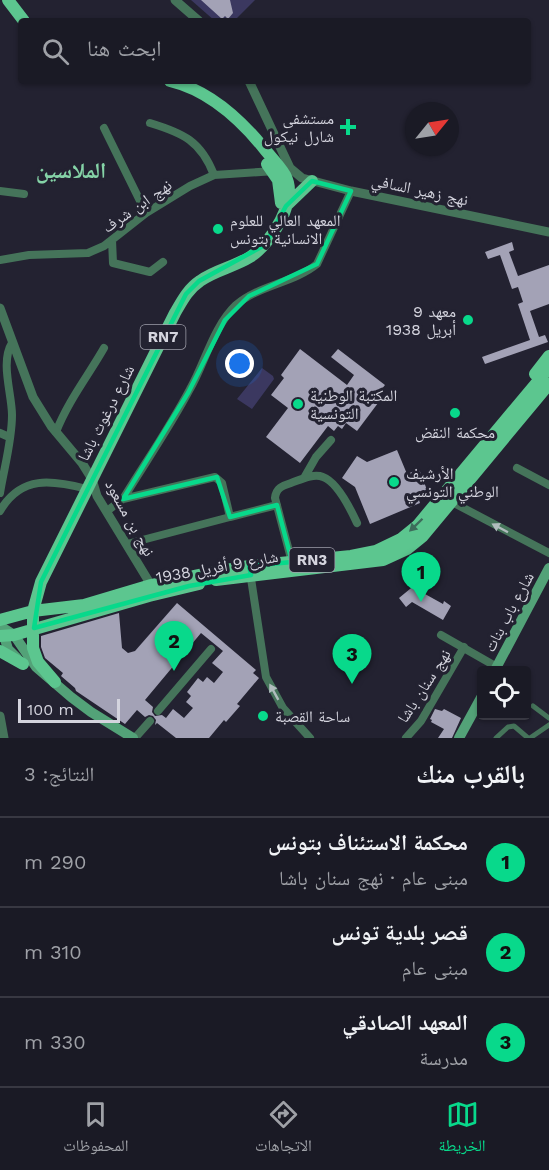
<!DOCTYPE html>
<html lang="ar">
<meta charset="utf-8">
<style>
body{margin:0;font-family:"Work Sans","Noto Naskh Arabic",sans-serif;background:#272732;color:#f1f3f6;direction:rtl}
.controls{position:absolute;right:18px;bottom:18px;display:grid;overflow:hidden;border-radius:6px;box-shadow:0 2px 4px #0004}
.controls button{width:54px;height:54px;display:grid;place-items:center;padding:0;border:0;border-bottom:2px solid #383842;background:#1a1a25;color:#f1f3f6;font:30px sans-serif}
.compass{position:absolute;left:405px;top:102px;width:54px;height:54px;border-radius:50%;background:#1a1a25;box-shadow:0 2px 4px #0004;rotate:60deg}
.scale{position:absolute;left:18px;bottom:15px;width:102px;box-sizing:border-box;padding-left:6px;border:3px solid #d4d4de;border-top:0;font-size:16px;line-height:21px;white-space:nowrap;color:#d4d4de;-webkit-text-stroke:4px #232231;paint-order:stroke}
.you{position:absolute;left:240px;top:364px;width:21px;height:21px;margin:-15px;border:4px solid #fff;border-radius:50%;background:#1a73e8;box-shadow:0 0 0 9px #1a73e833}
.badge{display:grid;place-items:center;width:39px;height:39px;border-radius:50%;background:#08d98b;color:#111;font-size:20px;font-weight:700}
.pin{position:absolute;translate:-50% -50px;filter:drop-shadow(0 2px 3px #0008)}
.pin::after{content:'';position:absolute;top:32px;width:21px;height:18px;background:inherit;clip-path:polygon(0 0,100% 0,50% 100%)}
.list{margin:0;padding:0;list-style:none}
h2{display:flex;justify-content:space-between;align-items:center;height:78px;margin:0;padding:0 24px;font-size:26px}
h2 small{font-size:20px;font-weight:400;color:#9fa1a7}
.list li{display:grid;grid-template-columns:39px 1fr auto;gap:18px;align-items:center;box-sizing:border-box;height:90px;padding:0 24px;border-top:2px solid #383842}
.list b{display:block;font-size:22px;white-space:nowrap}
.list p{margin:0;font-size:20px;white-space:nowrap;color:#9fa1a7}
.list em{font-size:20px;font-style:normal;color:#9fa1a7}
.icon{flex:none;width:33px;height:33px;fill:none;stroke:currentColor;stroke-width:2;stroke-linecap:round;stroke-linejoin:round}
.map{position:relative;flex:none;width:549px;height:738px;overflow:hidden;direction:ltr}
.search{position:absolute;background:#1a1a25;box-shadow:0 2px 4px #0004;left:18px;right:18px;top:18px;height:66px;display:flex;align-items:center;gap:15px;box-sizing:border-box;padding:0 21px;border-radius:6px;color:#9fa1a7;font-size:22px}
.sheet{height:348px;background:#1a1a25}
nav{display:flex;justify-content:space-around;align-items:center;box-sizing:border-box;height:84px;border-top:2px solid #383842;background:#1a1a25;font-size:16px;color:#9fa1a7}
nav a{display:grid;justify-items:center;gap:3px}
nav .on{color:#08d98b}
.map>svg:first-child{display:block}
.green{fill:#3b3860}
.building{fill:#a3a2b6;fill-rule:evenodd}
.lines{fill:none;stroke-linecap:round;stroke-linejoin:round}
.pedestrian{stroke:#45745a;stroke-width:5}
.minor{stroke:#45745a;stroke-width:8}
.tertiary{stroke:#45745a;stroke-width:9}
.secondary{stroke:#53a278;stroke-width:10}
.primary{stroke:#5cc68f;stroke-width:12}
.oneway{fill:#3d6c5b}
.oneway2{fill:#b0bcbd}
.marked{fill:none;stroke:#08d98b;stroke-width:4.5;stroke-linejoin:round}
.poi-dot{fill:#08d98b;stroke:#232231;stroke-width:2}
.labels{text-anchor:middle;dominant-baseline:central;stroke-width:6;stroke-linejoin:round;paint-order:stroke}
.shield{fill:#232231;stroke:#9f9faa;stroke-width:1.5}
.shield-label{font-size:15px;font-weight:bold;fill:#d4d4de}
.poi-label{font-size:16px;fill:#d4d4de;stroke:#232231;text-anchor:start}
.street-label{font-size:16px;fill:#d4d4de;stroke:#232231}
.district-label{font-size:22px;font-weight:bold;fill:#85d3a7;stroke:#232231}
</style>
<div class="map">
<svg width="549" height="738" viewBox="0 0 549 738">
<rect width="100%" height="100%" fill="#232231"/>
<path class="green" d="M191,0H255L234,21H215Z
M262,368L273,376L274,379L252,409L237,399Z"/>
<path class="building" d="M201,0H230L233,13L228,19L225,16L222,19Z
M512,242L514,250L509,252L518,276L549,265V304L530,311L539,337L545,335L548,342L485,364L482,357L530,340L518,304L523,302L518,287L512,289L500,255L488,259L485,252Z
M300,349L347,385L354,375L331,357L338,349L385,385L377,395L381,399L357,431L346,423L342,429L338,426L334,431L328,426L300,463L266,437L288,408L271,395L284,378L281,375Z
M397,450L407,474L419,469L427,490L417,494L420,503L370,524L355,487L342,478L357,456L367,462Z
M416,584L426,592L425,594L443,604L444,601L451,606L443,620L412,602L406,607L399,598Z
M177,603L256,670L253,673L259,678L237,704L240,706L226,722L224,720L209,738H176L157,723L155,725L156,720L153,716L149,715L145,717L137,710L125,724L76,691L75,688L61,676L63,673L45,658L41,647V636L119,613L122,648L128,653L135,651ZM201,633L223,651L212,663L223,672L214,683L207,677L203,682L198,678L187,692L191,696L186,702L193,708L184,718L173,709L166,718L162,715L155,716L152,712L153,707L145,700Z
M435,709L442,711L444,709L461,718L452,738H438L444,729L431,722L432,720L430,719Z"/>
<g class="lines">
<path class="pedestrian" d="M533,706L549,718
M496,738L508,727L514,726L528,738
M530,738L549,725"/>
<path class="minor" d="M150,123C183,133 201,141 214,175
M104,128L146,213
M0,191L24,194
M112,240L113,263L150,272L163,262
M0,260L29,255L88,253L104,246L146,213L190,186L214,175L275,171
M56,432C68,401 88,376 104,348
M0,433L9,437
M517,468L549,485
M304,478L316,457L331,440
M0,493C4,468 12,441 12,415C12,394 0,362 12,343
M123,499C145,463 170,427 190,389C205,363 213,327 236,305C259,285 294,283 317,264L351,191
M452,502L549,553
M0,511C21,475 52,480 87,489
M107,511L123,499L215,477L222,483L230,517L277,505
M127,544L230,517
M293,566L275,498C276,488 282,486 291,483C300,480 313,473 323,477C337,482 351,510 357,523
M250,572L266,677L283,708L310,738
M441,635L497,667
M158,711L211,649
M135,738L150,721
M406,738L421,721L464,647"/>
<path class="tertiary" d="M175,0L199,21
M249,81L290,168L302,178L351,191L549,232
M0,308L33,397L51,426L82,463L92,479L97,496L151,585
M0,716L4,738"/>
<path class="secondary" d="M0,626L14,635L36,667L71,697L91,712L133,738
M4,636L8,649L17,658
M495,670L549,568
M459,738L482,696"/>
<path class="primary" d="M8,0L24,21
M267,164L278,180L281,203
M287,205L312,181
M535,374L549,356
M216,580L383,560L407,549L423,536L549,384
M0,620L33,611L84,605L151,585L203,574L249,566L351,556L376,551L401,539L417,526L549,368
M0,636L14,635L149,596L199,584
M0,651L23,664
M55,682L38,662L33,648V611L41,582L175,313C182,301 188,289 200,281C215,270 234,267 250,257C271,244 299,200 285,175C279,165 269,155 262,146C238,117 208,90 170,81"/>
</g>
<defs><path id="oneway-solid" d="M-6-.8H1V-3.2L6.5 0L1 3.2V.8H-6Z" transform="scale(1.5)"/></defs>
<use class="oneway" href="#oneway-solid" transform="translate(416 525) rotate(136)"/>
<g class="oneway2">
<use href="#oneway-solid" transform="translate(500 528) rotate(-152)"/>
<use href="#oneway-solid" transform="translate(274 692) rotate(-119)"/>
</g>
<path class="marked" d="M312,181L351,191L317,264L249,296L225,320L188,393L123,499L217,477L230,517L277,505L292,562L249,566L251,575L189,586L34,628L41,582L186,294L199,281L265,245L286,206Z"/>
<g class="poi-dot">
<path d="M345 118h6v6h6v6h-6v6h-6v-6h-6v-6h6z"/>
<circle cx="218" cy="229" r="6"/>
<circle cx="468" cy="320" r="6"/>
<circle cx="298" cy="404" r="6"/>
<circle cx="455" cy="413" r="6"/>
<circle cx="394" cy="482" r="6"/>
<circle cx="263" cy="716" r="6"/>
</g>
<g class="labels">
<g class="shield">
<rect x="140.5" y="325" width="45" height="24" rx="4.5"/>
<rect x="289.5" y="548" width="45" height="24" rx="4.5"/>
</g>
<g class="shield-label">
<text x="163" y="337">RN7</text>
<text x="312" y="560">RN3</text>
</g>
<g class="poi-label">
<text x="334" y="118" text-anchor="end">مستشفى<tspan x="334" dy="18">شارل نيكول</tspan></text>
<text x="230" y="220">المعهد العالي للعلوم<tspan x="230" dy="18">الانسانية بتونس</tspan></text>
<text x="456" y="311" text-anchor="end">معهد 9<tspan x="456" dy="18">أبريل 1938</tspan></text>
<text x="310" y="395">المكتبة الوطنية<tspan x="310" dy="18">التونسية</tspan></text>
<text x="455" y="432" text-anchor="middle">محكمة النقض</text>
<text x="406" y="473">الأرشيف<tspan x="406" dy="18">الوطني التونسي</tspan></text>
<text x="275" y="716">ساحة القصبة</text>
</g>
<g class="street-label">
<text transform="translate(420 190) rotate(12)">نهج زهير السافي</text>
<text transform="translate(137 206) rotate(-35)">نهج ابن شرف</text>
<text transform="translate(106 413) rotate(-63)">شارع درغوث باشا</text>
<text transform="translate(130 518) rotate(61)">نهج بن مسعود</text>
<text transform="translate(217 567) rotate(-10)">شارع 9 أفريل 1938</text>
<text transform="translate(509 612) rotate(-62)">شارع باب بنات</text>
<text transform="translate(424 686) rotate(-57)">نهج سنان باشا</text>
</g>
<g class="district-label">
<text x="71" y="170">الملاسين</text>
</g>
</g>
</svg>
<div class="controls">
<button><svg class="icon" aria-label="locate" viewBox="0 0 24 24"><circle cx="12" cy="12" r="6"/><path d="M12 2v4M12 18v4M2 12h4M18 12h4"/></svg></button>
</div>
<svg class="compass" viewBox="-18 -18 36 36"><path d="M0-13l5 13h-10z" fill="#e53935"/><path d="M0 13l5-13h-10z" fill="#9fa1a7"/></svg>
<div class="scale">100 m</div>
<div class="you"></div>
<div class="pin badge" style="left:421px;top:602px">1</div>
<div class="pin badge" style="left:174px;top:671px">2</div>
<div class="pin badge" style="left:352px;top:684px">3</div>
<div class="search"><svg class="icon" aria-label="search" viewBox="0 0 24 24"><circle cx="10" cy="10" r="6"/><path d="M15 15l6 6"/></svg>ابحث هنا</div>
</div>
<section class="sheet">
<h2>بالقرب منك<small>النتائج: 3</small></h2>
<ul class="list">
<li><span class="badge">1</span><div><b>محكمة الاستئناف بتونس</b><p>مبنى عام · نهج سنان باشا</p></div><em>290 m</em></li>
<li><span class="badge">2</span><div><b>قصر بلدية تونس</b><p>مبنى عام</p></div><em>310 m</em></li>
<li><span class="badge">3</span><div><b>المعهد الصادقي</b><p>مدرسة</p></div><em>330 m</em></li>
</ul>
</section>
<nav>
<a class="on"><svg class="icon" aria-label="map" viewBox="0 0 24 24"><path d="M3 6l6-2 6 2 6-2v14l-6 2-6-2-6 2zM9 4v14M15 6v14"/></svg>الخريطة</a>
<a><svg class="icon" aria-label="directions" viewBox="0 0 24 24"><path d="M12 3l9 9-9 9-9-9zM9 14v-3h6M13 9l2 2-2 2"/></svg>الاتجاهات</a>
<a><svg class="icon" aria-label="saved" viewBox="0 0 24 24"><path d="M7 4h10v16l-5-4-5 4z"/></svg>المحفوظات</a>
</nav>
